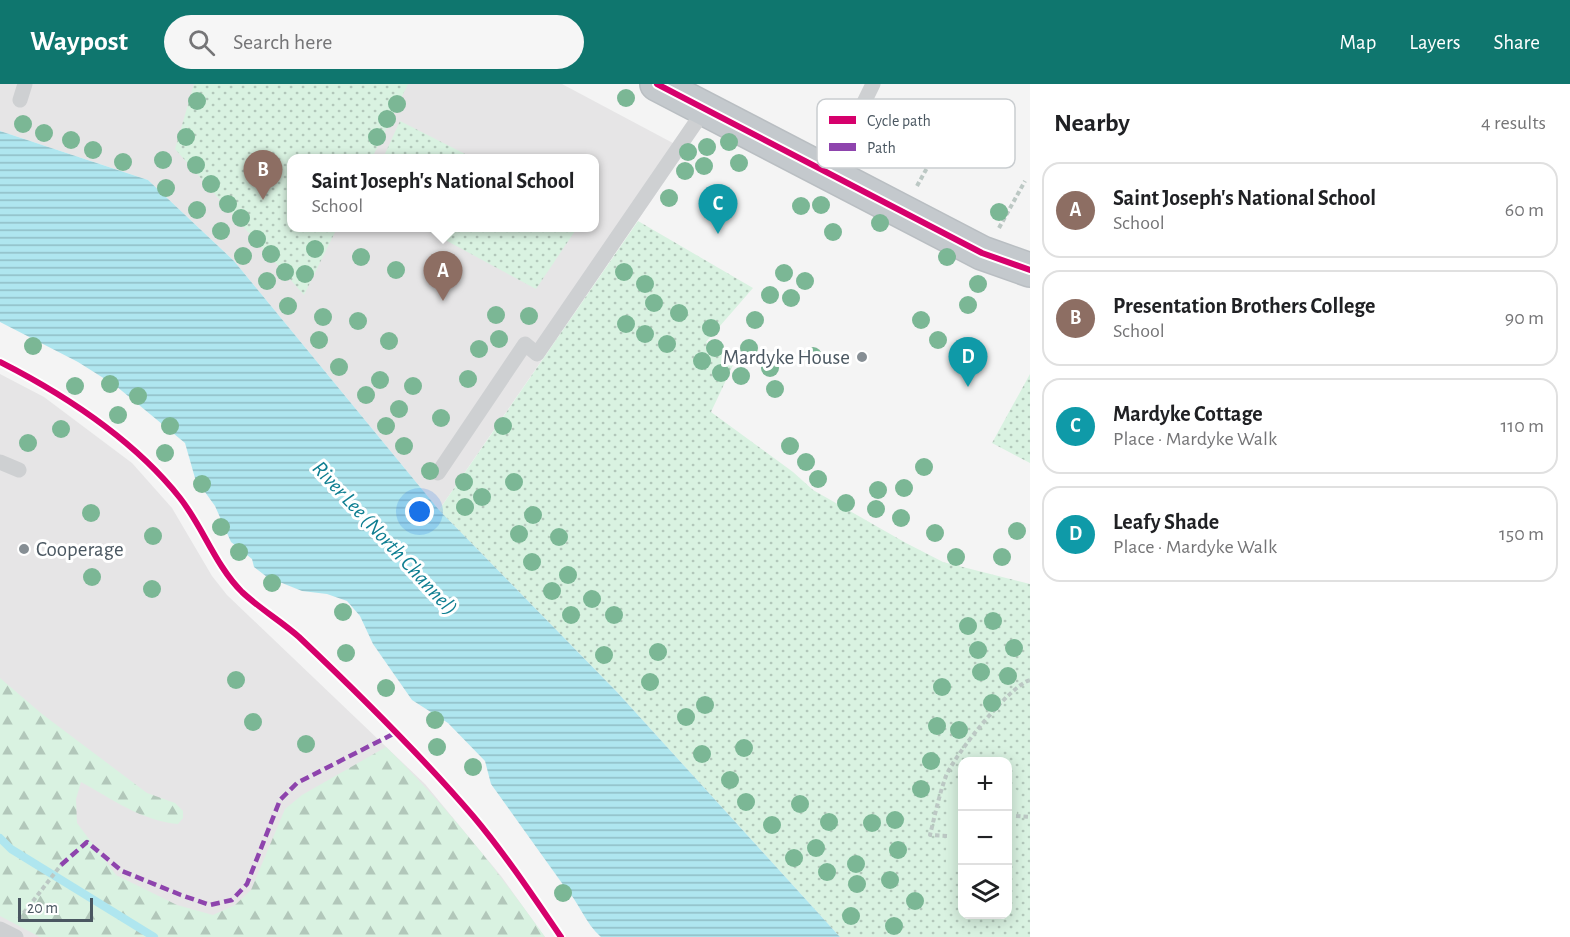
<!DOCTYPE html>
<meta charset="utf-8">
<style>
body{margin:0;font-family:"Alegreya Sans",sans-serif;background:#f6f6f6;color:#202124}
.controls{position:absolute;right:18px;bottom:18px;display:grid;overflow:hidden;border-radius:12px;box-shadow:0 3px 15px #0003}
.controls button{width:54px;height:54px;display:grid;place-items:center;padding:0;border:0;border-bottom:2px solid #e0e0e0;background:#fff;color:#202124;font:30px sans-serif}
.scale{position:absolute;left:18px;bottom:15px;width:75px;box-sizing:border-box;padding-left:6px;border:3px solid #4a5761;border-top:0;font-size:16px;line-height:21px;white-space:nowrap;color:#4a5761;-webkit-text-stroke:4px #fff;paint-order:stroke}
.you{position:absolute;left:420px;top:428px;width:21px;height:21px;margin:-15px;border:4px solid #fff;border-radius:50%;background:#1a73e8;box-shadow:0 0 0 9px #1a73e833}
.badge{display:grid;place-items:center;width:39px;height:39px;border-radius:50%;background:#0f766e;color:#fff;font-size:20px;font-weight:700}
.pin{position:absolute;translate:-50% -50px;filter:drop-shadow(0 2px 3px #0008)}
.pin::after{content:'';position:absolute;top:32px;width:21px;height:18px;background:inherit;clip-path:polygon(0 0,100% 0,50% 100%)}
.popup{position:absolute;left:287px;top:70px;width:312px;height:78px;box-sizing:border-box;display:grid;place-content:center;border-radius:12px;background:#fff;filter:drop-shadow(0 2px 4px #0005);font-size:20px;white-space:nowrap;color:#757577}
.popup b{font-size:22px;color:#202124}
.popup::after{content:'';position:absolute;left:50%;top:100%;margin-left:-12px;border:12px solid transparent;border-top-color:#fff}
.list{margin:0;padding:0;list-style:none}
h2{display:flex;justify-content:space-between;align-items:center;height:78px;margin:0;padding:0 24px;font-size:26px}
h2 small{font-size:20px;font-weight:400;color:#757577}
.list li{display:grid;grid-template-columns:39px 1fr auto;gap:18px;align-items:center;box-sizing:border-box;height:96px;margin:0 12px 12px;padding:0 12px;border:2px solid #e0e0e0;border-radius:18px}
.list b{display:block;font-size:22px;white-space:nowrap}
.list p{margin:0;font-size:20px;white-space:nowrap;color:#757577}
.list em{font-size:20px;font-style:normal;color:#757577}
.icon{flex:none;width:33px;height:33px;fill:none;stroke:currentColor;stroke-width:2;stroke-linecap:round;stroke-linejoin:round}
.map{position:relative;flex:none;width:1030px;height:853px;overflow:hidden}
header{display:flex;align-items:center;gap:36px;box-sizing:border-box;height:84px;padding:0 30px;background:#0f766e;color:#fff}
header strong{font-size:28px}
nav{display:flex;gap:33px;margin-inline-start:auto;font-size:21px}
.search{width:420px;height:54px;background:#f6f6f6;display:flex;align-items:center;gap:15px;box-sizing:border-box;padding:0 21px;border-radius:33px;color:#757577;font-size:22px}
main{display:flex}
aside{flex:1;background:#fff}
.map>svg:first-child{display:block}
.education{fill:#e6e5e6;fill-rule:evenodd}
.grass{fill:url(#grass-dots);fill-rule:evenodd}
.forest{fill:url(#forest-firs)}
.pitch{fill:#d9f2e1}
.water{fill:url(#water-rules)}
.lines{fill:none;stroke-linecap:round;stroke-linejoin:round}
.stream{stroke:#afe6ef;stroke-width:8}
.trunk-casing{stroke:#b9bec2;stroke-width:36}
.path{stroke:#bcc8c4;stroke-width:4;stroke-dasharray:4.5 3;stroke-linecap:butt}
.service{stroke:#ced0d2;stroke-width:15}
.trunk{stroke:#c4c9cd;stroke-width:33}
.quiet{stroke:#8e44ad;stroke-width:4.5;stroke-dasharray:9 4.5;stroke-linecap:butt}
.cycleway-casing{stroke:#fff;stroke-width:10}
.cycleway{stroke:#d6006c;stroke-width:6}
.tree{fill:#7bb795}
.poi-dot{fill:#868e94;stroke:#fff;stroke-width:2}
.labels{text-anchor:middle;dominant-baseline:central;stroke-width:6;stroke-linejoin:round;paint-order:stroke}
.poi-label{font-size:21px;fill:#4a5761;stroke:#fff;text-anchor:end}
.water-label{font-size:22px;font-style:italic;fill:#0e7e91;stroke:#fff}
.key{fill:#fff;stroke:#c9cdd0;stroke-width:1.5}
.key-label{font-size:16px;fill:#4a5761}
</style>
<header>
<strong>Waypost</strong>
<div class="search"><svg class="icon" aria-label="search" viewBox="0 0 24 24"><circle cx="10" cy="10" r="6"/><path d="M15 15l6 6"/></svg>Search here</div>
<nav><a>Map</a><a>Layers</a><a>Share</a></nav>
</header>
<main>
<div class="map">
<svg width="1030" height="853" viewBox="0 0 1030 853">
<defs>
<pattern id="grass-dots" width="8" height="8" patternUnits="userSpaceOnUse" patternTransform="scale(1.5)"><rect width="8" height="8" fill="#d9f2e1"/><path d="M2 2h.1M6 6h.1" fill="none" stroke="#b2c7ba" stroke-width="1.8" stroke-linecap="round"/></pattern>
<pattern id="forest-firs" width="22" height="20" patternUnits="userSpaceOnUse" patternTransform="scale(1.5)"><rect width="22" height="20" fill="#d9f2e1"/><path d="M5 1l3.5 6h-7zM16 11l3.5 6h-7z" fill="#b2c7ba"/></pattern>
<pattern id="water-rules" width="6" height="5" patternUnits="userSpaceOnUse" patternTransform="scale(1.5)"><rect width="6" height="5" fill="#afe6ef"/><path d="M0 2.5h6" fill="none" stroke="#90bdc5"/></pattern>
</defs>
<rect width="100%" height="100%" fill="#f4f4f4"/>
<path class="education" d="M0,0H562L686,66L439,426L234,177L148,96L0,47ZM292,74H594V144H292Z
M0,290L44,313L132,379L172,424L212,492L227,511L425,700L501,792L545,853H0Z"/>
<path class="grass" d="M194,0H408L372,74H292V144H337L304,211L175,65Z
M400,37L473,74H383Z
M638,137L753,204L706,258L735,277L711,328L793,388L813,406L906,459L943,478L1030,500V853H840L617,608L439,426ZM963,678H1008V830H963Z
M423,144H577L536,205Z
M1030,290V379L992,359Z"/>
<path class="forest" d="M0,594L42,630L147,709L175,719L183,727V734L178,740C142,737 112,715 81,698L76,715L77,739L116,791L177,821L213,831L235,821L251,806L285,725L302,711L386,663C446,721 497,786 545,853H40L0,832Z"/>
<path class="pitch" d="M954,702L962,703V788L946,786L947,708Z
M1010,703L1017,706L1022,718L1017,727L1014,767L1019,772L1008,780V704Z"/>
<path class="water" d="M0,47L148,96L234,177L439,426L617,608L840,853H601C585,839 579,818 564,802L491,700L485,677L448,639L412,616L373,560L360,532L347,517L327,510L302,507L267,493L254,483L252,475L231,458L215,422L195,394L185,359L116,302L78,278L0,238Z"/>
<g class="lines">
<path class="stream" d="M0,754L11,765L154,853"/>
<g class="trunk-casing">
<path id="trunk" d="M657,0L982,169L1030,186"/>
</g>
<path class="path" d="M866,76L899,27
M917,102L944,53
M999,144L1025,97
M0,278C65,311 133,355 180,414C203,443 215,481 242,508C260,525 281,537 299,553C359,610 419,669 473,732C505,770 533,812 561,853
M1016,732L1030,733
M947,752L930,751C935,731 939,711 946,692C954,672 1009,602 1030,596
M19,835L61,781"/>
<path class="service" d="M20,16L25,0
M830,88L873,0
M0,378L19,386
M438,389L525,260L537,270L705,25
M0,845L16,853"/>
<use href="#trunk" class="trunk"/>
<path class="quiet" d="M61,781L87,758L122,787L181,811L210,821L232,816L247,800L280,716L297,699L395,649"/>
<g class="cycleway-casing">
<path id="cycleway" d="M657,0L982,169L1030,186
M0,278C65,311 133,355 180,414C203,443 215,481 242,508C260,525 281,537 299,553C359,610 419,669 473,732C505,770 533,812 561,853"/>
</g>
<use href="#cycleway" class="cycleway"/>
</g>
<g class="tree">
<circle cx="626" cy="14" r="9"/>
<circle cx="197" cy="17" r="9"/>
<circle cx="397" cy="20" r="9"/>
<circle cx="387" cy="35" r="9"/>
<circle cx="23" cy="40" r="9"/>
<circle cx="44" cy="49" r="9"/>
<circle cx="186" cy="53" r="9"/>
<circle cx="377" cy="53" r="9"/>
<circle cx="71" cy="56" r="9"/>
<circle cx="729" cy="58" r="9"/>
<circle cx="707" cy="63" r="9"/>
<circle cx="93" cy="66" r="9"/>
<circle cx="688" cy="68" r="9"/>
<circle cx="163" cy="76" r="9"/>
<circle cx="123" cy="78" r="9"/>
<circle cx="739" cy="79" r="9"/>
<circle cx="196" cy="81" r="9"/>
<circle cx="704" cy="82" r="9"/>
<circle cx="685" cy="87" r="9"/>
<circle cx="211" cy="100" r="9"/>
<circle cx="166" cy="104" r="9"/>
<circle cx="669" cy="114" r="9"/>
<circle cx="228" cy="120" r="9"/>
<circle cx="821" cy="121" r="9"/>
<circle cx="801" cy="122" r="9"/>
<circle cx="197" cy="126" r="9"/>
<circle cx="999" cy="128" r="9"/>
<circle cx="241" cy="134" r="9"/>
<circle cx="880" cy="139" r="9"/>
<circle cx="221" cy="147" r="9"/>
<circle cx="833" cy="148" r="9"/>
<circle cx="257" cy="155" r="9"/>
<circle cx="315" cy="165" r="9"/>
<circle cx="271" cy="170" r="9"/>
<circle cx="243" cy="172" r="9"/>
<circle cx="361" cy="173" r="9"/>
<circle cx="947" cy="173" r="9"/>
<circle cx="396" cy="186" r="9"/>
<circle cx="285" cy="188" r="9"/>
<circle cx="624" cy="188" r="9"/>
<circle cx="784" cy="189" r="9"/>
<circle cx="305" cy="190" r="9"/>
<circle cx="267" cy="197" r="9"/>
<circle cx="805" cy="197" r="9"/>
<circle cx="645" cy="200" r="9"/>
<circle cx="978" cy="200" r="9"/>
<circle cx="770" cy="211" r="9"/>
<circle cx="791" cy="214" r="9"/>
<circle cx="654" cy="219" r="9"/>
<circle cx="968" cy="221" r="9"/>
<circle cx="288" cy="222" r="9"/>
<circle cx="679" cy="229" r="9"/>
<circle cx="496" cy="231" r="9"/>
<circle cx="529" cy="232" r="9"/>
<circle cx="323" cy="233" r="9"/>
<circle cx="755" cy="236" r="9"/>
<circle cx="921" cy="236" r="9"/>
<circle cx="358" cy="237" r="9"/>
<circle cx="626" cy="240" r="9"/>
<circle cx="711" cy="244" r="9"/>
<circle cx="645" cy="250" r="9"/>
<circle cx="499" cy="255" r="9"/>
<circle cx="319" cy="256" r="9"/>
<circle cx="938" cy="256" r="9"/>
<circle cx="389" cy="257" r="9"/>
<circle cx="667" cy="260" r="9"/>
<circle cx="33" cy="262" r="9"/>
<circle cx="715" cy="264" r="9"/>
<circle cx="749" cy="264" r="9"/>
<circle cx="479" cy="265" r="9"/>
<circle cx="813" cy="272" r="9"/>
<circle cx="702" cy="277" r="9"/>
<circle cx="339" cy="283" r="9"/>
<circle cx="770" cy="284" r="9"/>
<circle cx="721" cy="289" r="9"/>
<circle cx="741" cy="292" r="9"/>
<circle cx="468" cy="295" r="9"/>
<circle cx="380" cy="296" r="9"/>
<circle cx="110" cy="300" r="9"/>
<circle cx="75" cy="302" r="9"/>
<circle cx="413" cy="302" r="9"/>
<circle cx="775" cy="305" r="9"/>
<circle cx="366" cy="311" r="9"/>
<circle cx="138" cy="312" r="9"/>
<circle cx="399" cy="325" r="9"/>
<circle cx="118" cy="331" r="9"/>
<circle cx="441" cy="334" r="9"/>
<circle cx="170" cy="342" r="9"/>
<circle cx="386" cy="342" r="9"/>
<circle cx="503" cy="342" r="9"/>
<circle cx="61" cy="345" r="9"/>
<circle cx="28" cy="359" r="9"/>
<circle cx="404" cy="362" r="9"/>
<circle cx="790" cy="362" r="9"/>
<circle cx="165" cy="369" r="9"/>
<circle cx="806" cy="378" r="9"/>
<circle cx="924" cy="383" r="9"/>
<circle cx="430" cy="387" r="9"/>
<circle cx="818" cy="395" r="9"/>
<circle cx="464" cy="398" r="9"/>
<circle cx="514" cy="398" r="9"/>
<circle cx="202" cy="400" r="9"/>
<circle cx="904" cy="404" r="9"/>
<circle cx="878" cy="406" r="9"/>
<circle cx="482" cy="413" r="9"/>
<circle cx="846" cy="419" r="9"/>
<circle cx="465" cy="423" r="9"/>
<circle cx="876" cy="425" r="9"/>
<circle cx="91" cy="429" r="9"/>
<circle cx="533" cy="431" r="9"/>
<circle cx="901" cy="434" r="9"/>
<circle cx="221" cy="443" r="9"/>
<circle cx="1017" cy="447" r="9"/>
<circle cx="935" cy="449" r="9"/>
<circle cx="519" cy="450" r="9"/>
<circle cx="153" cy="452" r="9"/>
<circle cx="559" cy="453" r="9"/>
<circle cx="239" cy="468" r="9"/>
<circle cx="956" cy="473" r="9"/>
<circle cx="1002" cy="473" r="9"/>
<circle cx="532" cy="478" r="9"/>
<circle cx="568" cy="491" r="9"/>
<circle cx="92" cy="493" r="9"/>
<circle cx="272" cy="499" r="9"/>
<circle cx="152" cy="505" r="9"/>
<circle cx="552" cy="507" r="9"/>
<circle cx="592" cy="515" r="9"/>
<circle cx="343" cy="528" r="9"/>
<circle cx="571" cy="531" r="9"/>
<circle cx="614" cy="531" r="9"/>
<circle cx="993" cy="537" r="9"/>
<circle cx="968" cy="542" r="9"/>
<circle cx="1014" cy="564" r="9"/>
<circle cx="978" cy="566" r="9"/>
<circle cx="658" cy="568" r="9"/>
<circle cx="346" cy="569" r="9"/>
<circle cx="604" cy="571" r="9"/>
<circle cx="981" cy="588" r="9"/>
<circle cx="1008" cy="592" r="9"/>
<circle cx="236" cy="596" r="9"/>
<circle cx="650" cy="598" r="9"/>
<circle cx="942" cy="603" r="9"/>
<circle cx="386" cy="604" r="9"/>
<circle cx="992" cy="619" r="9"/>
<circle cx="705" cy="621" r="9"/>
<circle cx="686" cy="633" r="9"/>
<circle cx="435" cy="636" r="9"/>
<circle cx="253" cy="638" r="9"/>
<circle cx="937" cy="642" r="9"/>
<circle cx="959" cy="646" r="9"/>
<circle cx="306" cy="660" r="9"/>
<circle cx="437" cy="663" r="9"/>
<circle cx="744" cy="664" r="9"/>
<circle cx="702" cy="670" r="9"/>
<circle cx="931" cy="677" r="9"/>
<circle cx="473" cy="683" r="9"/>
<circle cx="730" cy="696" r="9"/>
<circle cx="921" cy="705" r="9"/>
<circle cx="746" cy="718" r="9"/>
<circle cx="800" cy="720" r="9"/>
<circle cx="895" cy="736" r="9"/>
<circle cx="829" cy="738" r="9"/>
<circle cx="872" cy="739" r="9"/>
<circle cx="772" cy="741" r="9"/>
<circle cx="816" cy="764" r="9"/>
<circle cx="898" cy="766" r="9"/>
<circle cx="794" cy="774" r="9"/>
<circle cx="856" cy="780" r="9"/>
<circle cx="827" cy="788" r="9"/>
<circle cx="890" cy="796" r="9"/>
<circle cx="857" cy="800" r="9"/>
<circle cx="563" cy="809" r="9"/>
<circle cx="915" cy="817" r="9"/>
<circle cx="851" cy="832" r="9"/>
<circle cx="894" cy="842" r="9"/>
</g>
<g class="poi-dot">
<circle cx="862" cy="273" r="6"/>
<circle cx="24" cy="465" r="6"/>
</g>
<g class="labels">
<g class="poi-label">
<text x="850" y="273">Mardyke House</text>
<text x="36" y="465" text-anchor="start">Cooperage</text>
</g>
<g class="water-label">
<text transform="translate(385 454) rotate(47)">River Lee (North Channel)</text>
</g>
</g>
<rect x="817" y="15" width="198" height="69" rx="9" class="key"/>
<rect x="829" y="32" width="27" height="8" fill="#d6006c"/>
<rect x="829" y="59" width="27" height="8" fill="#8e44ad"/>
<g class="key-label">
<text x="867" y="42">Cycle path</text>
<text x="867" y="69">Path</text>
</g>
</svg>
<div class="controls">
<button>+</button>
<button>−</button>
<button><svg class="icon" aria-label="layers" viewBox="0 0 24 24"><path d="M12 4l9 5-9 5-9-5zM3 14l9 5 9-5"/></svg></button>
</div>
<div class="scale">20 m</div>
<div class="you"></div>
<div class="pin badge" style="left:443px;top:217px;background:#8d6e63">A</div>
<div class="popup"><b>Saint Joseph's National School</b>School</div>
<div class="pin badge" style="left:263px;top:116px;background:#8d6e63">B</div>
<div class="pin badge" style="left:718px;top:150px;background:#0f9aa8">C</div>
<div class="pin badge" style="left:968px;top:303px;background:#0f9aa8">D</div>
</div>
<aside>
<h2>Nearby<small>4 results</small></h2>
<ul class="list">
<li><span class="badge" style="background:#8d6e63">A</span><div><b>Saint Joseph's National School</b><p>School</p></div><em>60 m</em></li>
<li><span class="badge" style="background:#8d6e63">B</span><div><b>Presentation Brothers College</b><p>School</p></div><em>90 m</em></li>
<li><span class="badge" style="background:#0f9aa8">C</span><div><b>Mardyke Cottage</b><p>Place · Mardyke Walk</p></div><em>110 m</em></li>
<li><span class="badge" style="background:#0f9aa8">D</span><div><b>Leafy Shade</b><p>Place · Mardyke Walk</p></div><em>150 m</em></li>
</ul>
</aside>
</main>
